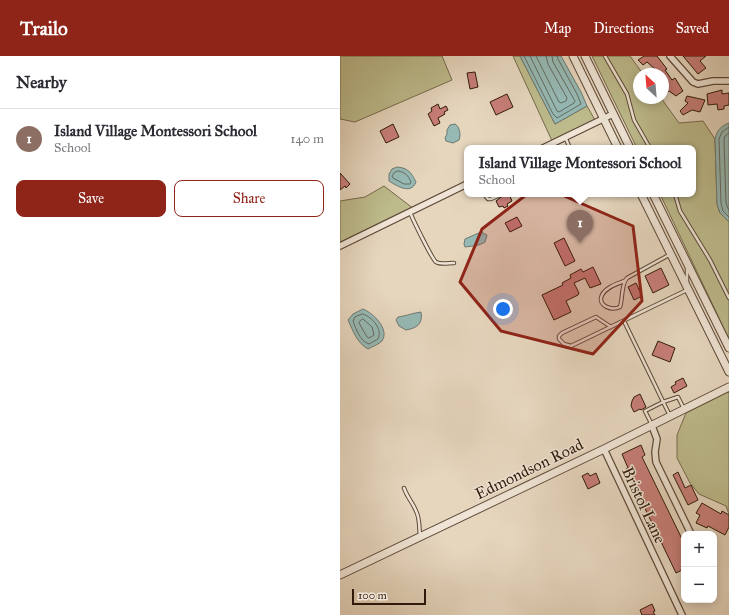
<!DOCTYPE html>
<meta charset="utf-8">
<style>
body{margin:0;font-family:"IM FELL Great Primer",serif;background:#f7f7f7;color:#2b2b33}
.controls{position:absolute;right:12px;bottom:12px;display:grid;overflow:hidden;border-radius:8px;box-shadow:0 2px 10px #0003}
.controls button{width:36px;height:36px;display:grid;place-items:center;padding:0;border:0;border-bottom:1px solid #e1e1e2;background:#fff;color:#2b2b33;font:20px sans-serif}
.compass{position:absolute;left:293px;top:12px;width:36px;height:36px;border-radius:50%;background:#fff;box-shadow:0 2px 10px #0003;rotate:334deg}
.scale{position:absolute;left:12px;bottom:10px;width:74px;box-sizing:border-box;padding-left:4px;border:2px solid #301a0b;border-top:0;font-size:11px;line-height:14px;white-space:nowrap;color:#301a0b;-webkit-text-stroke:3px #efe4d5;paint-order:stroke}
.you{position:absolute;left:163px;top:253px;width:14px;height:14px;margin:-10px;border:3px solid #fff;border-radius:50%;background:#1a73e8;box-shadow:0 0 0 6px #1a73e833}
.badge{display:grid;place-items:center;width:26px;height:26px;border-radius:50%;background:#8f2418;color:#fff;font-size:13px;font-weight:700}
.pin{position:absolute;translate:-50% -33px;filter:drop-shadow(0 1px 2px #0008)}
.pin::after{content:'';position:absolute;top:21px;width:14px;height:12px;background:inherit;clip-path:polygon(0 0,100% 0,50% 100%)}
.popup{position:absolute;left:124px;top:89px;width:232px;height:52px;box-sizing:border-box;display:grid;place-content:center;border-radius:8px;background:#fff;filter:drop-shadow(0 1px 3px #0005);font-size:13px;white-space:nowrap;color:#7c7c81}
.popup b{font-size:15px;color:#2b2b33}
.popup::after{content:'';position:absolute;left:50%;top:100%;margin-left:-8px;border:8px solid transparent;border-top-color:#fff}
.list{margin:0;padding:0;list-style:none}
h2{display:flex;justify-content:space-between;align-items:center;height:52px;margin:0;padding:0 16px;font-size:17px}
h2 small{font-size:13px;font-weight:400;color:#7c7c81}
.list li{display:grid;grid-template-columns:26px 1fr auto;gap:12px;align-items:center;box-sizing:border-box;height:60px;padding:0 16px;border-top:1px solid #e1e1e2}
.list b{display:block;font-size:15px;white-space:nowrap}
.list p{margin:0;font-size:13px;white-space:nowrap;color:#7c7c81}
.list em{font-size:13px;font-style:normal;color:#7c7c81}
.actions{display:flex;gap:8px;padding:12px 16px}
.actions a{flex:1;padding:9px 0;border:1px solid #8f2418;border-radius:8px;text-align:center;font-size:14px;color:#8f2418}
.actions .main{background:#8f2418;color:#fff}
.map{position:relative;flex:none;width:389px;height:559px;overflow:hidden}
header{display:flex;align-items:center;gap:24px;box-sizing:border-box;height:56px;padding:0 20px;background:#8f2418;color:#fff}
header strong{font-size:19px}
nav{display:flex;gap:22px;margin-inline-start:auto;font-size:14px}
main{display:flex}
aside{flex:1;background:#fff}
.map>svg:first-child{display:block}
.green{fill:#bdbb8c;stroke:#766a4c}
.water{fill:#96b9b4;stroke:#6d7970}
.lines{fill:none;stroke-linecap:round;stroke-linejoin:round}
.shore{stroke:#636a60;stroke-width:1}
.building{fill:#c87e78;stroke:#301a0b}
.service-casing{stroke:#5e4938;stroke-width:4.5}
.minor-casing{stroke:#5e4938;stroke-width:8}
.tertiary-casing{stroke:#5e4938;stroke-width:9}
.service{stroke:#efe4d5;stroke-width:2.5}
.minor{stroke:#efe4d5;stroke-width:5.5}
.tertiary{stroke:#efe4d5;stroke-width:7}
.marked{fill:#8f2418;fill-opacity:0.2;stroke:#8f2418;stroke-width:3;stroke-linejoin:round}
.labels{text-anchor:middle;dominant-baseline:central;stroke-width:3;stroke-linejoin:round;paint-order:stroke}
.street-label{font-size:16px;fill:#301a0b;stroke:#efe4d5}
</style>
<header>
<strong>Trailo</strong>
<nav><a>Map</a><a>Directions</a><a>Saved</a></nav>
</header>
<main>
<aside>
<h2>Nearby<small></small></h2>
<ul class="list">
<li><span class="badge" style="background:#8d6e63">1</span><div><b>Island Village Montessori School</b><p>School</p></div><em>140 m</em></li>
</ul>
<div class="actions"><a class="main">Save</a><a>Share</a></div>
</aside>
<div class="map">
<svg width="389" height="559" viewBox="0 0 389 559">
<rect width="100%" height="100%" fill="#e6d6be"/>
<filter id="stains"><feTurbulence type="fractalNoise" baseFrequency=".005" numOctaves="4"/><feColorMatrix values="0 0 0 0 .2 0 0 0 0 .09 0 0 0 0 .02 0 0 0 .5 -.17"/></filter>
<radialGradient id="worn" r=".72"><stop offset=".6" stop-color="#630" stop-opacity="0"/><stop offset="1" stop-color="#630" stop-opacity=".3"/></radialGradient>
<path class="green" d="M0,0H102L112,24L15,66L0,63Z
M173,0H180L215,68L247,50L255,64L213,87Z
M252,0H290L303,18H299V42H321L339,67L363,65L375,83L377,148L380,157L389,166V283L320,138H353V92H297Z
M44,130L74,153L0,189V145L25,141Z
M388,336L389,337V458L386,450L359,438L350,427L337,402V379L346,357Z"/>
<path class="water" d="M180,0H221L241,36L247,50L215,68Z
M389,67V166L380,157L377,148L375,83C377,74 381,70 389,67Z
M115,68C120,71 121,79 119,84L113,87L106,85L105,82L107,78V74L110,69Z
M57,111C68,112 71,116 76,126C71,139 57,130 49,125V118L52,113Z
M141,176L147,179L145,186C139,190 132,190 125,191L124,188L125,183Z
M23,253C33,257 50,273 42,285C39,288 32,291 28,293C17,287 13,275 8,264L13,258Z
M81,256C83,268 77,272 66,274L59,270L56,264L58,261C66,260 73,257 81,256Z"/>
<g class="lines">
<path class="shore" d="M184,0L213,58L217,62L241,48L237,38L218,3L217,0
M190,0L217,55L219,56L234,47L235,45L213,6L212,0
M196,0L219,46L221,47L226,45L227,42L208,8L206,0
M389,71L382,76L379,83L381,147L383,155L389,161
M389,77L385,80L384,84L386,147L389,155
M58,115C65,116 68,119 71,126L70,128H64L53,122L52,120L54,117Z
M23,258C32,261 43,273 38,283L29,288C20,285 16,273 13,265L15,261Z
M23,263L32,271L34,279L29,282L27,281L19,267L20,265Z"/>
</g>
<path class="building" d="M304,0H317L327,13L325,14L332,24L335,22L343,35L336,40L329,35L325,38L323,35V18H311L316,14L307,6L303,9L298,4Z
M343,0H366L360,5L366,12L358,18Z
M135,16L138,31L130,33L127,17Z
M382,34V38L389,37V49L384,50V53L378,54L377,48L368,49L367,38Z
M167,38L173,51L156,59L150,46Z
M347,40L365,44L360,56L352,54L343,59L340,55L348,47L345,45Z
M98,48L100,53L106,50L108,54L104,56L105,58L98,62L100,67L94,70L88,58L92,55L91,52Z
M53,68L59,81L46,87L40,75Z
M0,117L10,128L6,132L5,130L0,134Z
M169,138L172,145L167,148L168,150L164,152L163,150L159,151L156,145L161,141Z
M177,161L182,170L170,176L165,167Z
M224,182L235,205L225,210L214,187Z
M253,211L261,228L250,232L245,222L234,227L239,237L238,239L226,245L231,256L214,264L202,239L223,229L222,227L231,222L230,219L241,213L243,216Z
M321,212L329,229L313,237L305,220Z
M296,227L302,240L294,244L288,231Z
M318,285L335,292L330,306L312,299Z
M343,322L347,330L334,337L331,331L336,328L335,326Z
M300,338L306,351L301,354L300,353L294,356L291,350L292,345L294,341Z
M301,389L305,399L302,401L344,487V502L342,503L344,506V513L336,517L286,413L288,412L282,398Z
M338,416L345,432L351,429L358,444L348,449L333,419Z
M248,417L250,420L256,417L260,427L248,433L242,420Z
M362,447L381,458L382,455L389,459V471L385,479L368,470L367,472L356,467L360,459L356,457Z
M312,548L315,555L313,556L315,559H302L300,554Z"/>
<g class="lines">
<g class="service-casing">
<path id="service" d="M265,0L287,38L294,64L310,92
M225,81L230,92
M144,138L148,143H151L162,138
M335,138L340,155L370,204L389,242
M70,156C72,162 92,203 96,206C101,209 108,207 114,207
M347,213V226
M284,225C277,228 266,231 262,239C257,250 272,255 280,251C283,242 281,228 287,222L329,199
M284,265L330,360
M271,271L256,261L222,277L219,280V283L224,288L231,290L347,234
M312,369L305,355L323,346L338,341L344,353
M64,432C67,441 73,447 76,455C80,462 79,472 80,480"/>
</g>
<g class="minor-casing">
<path id="minor" d="M330,0L353,26L358,28L373,25H389
M203,92L273,58
M0,190L127,128
M312,370L317,383L315,396L316,406L351,478
M264,393L342,559"/>
</g>
<g class="tertiary-casing">
<path id="tertiary" d="M233,0L278,92
M245,0L290,92
M301,138L389,316
M313,138L389,292
M0,519L264,393L389,331"/>
</g>
<use href="#service" class="service"/>
<use href="#minor" class="minor"/>
<use href="#tertiary" class="tertiary"/>
</g>
<path class="marked" d="M199,129L293,170L302,245L253,298L161,275L120,226L142,173Z"/>
<g class="labels">
<g class="street-label">
<text transform="translate(189 413) rotate(-26)">Edmondson Road</text>
<text transform="translate(304 449) rotate(65)">Bristol Lane</text>
</g>
</g>
<rect width="100%" height="100%" filter="url(#stains)"/>
<rect width="100%" height="100%" fill="url(#worn)"/>
</svg>
<div class="controls">
<button>+</button>
<button>−</button>
</div>
<svg class="compass" viewBox="-18 -18 36 36"><path d="M0-13l5 13h-10z" fill="#e53935"/><path d="M0 13l5-13h-10z" fill="#7c7c81"/></svg>
<div class="scale">100 m</div>
<div class="you"></div>
<div class="pin badge" style="left:240px;top:187px;background:#8d6e63">1</div>
<div class="popup"><b>Island Village Montessori School</b>School</div>
</div>
</main>
